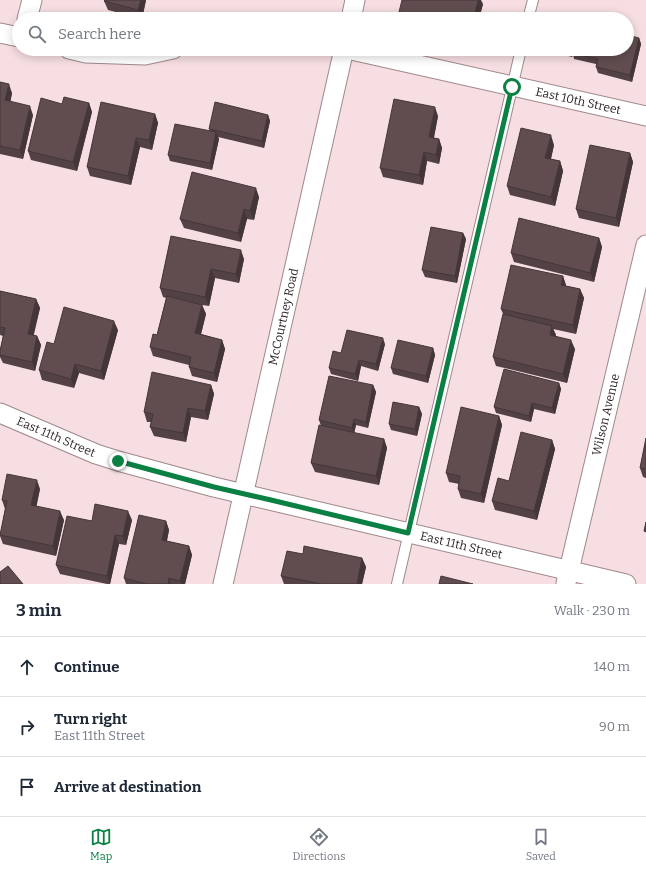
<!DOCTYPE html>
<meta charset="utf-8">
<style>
body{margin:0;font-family:Bitter,serif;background:#f2f2f3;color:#1f2937}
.stop{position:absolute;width:12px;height:12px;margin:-9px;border:3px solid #0b8043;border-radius:50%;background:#fff}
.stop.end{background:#0b8043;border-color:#fff;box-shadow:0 1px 4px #0008}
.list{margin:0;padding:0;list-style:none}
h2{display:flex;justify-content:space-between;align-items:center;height:52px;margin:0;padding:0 16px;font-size:17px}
h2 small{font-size:13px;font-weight:400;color:#747a83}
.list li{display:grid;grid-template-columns:26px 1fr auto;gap:12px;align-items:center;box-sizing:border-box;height:60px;padding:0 16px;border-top:1px solid #e0e1e3}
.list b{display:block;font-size:15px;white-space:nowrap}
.list p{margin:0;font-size:13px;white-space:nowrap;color:#747a83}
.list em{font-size:13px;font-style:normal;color:#747a83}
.icon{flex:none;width:22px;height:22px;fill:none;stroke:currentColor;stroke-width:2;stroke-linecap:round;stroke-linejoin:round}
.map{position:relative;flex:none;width:646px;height:584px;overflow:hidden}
.search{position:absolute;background:#fff;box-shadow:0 2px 10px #0003;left:12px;right:12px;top:12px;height:44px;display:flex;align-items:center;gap:10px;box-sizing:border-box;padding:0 14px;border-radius:22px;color:#747a83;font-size:15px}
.sheet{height:232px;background:#fff}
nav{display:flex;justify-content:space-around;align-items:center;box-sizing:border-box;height:56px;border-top:1px solid #e0e1e3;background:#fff;font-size:11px;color:#747a83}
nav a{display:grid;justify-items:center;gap:2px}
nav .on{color:#0b8043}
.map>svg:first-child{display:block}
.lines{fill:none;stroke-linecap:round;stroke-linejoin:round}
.lane-casing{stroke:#9e888c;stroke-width:12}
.street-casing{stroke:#9e888c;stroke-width:21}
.lane{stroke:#fff;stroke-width:10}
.street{stroke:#fff;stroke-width:19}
.wall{fill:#534245}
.shaded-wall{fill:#443638}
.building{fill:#614d50;stroke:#443638}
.route{stroke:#0b8043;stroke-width:5}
.labels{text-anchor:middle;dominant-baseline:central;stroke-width:4;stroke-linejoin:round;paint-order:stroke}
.street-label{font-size:12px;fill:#281f21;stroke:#fff}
</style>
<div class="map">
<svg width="646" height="584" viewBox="0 0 646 584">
<rect width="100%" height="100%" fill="#f6dee2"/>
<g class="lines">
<g class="lane-casing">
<path id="lane" d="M528,19L533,0
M397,584L521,49"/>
</g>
<g class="street-casing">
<g id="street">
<path d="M27,19L32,0"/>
<path d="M351,19L355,0"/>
<path d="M0,33L19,37"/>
<path d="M69,49L86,53L145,55L173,49"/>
<path id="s1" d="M347,49L646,116"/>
<path id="s2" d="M0,413L96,454L118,461L214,487L626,584"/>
<path id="s3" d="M566,583L646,245"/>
<path id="s4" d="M223,584L344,49"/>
</g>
</g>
<use href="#lane" class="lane"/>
<use href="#street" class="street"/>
</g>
<path class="wall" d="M105,0H146L142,19L108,10L104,1Z
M483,4L479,19H402L399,12Z
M639,38L641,44L632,82L598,73L596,67V64L574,59L573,54L572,57L550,51L549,49H627Z
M0,82L12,93L10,102L33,115L23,159L0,154Z
M89,103L92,112L77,171L31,160L28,151L62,104Z
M155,114L158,123L152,150L140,147L131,185L90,176L87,167Z
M268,115L270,121L264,148L218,137L219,139L212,170L170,161L168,155L210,131L209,129Z
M438,116L434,138L439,139L442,148L439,164L427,161L423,185L383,177L380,168Z
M554,145L551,159L560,161L563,171L555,206L510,195L507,186Z
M630,153L633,162L619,227L579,218L576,209Z
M259,197L254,220L247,219L241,242L184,228L180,219Z
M463,233L466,239L457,283L425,277L422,270Z
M171,236L244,259L239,283L215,278L209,306L202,305L206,314L201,334L222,340L225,349L217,382L192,376L189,367V365L153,356L150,347L157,335L166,298L163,297L160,288Z
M599,238L602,247L594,282L514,262L511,253Z
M563,276L566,286L580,289L584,298L576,334L553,329L556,335L555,336L575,349L567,383L496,366L493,357L503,314L501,309Z
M0,291L36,299L40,308L33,335L37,336L41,345L35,371L3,363L0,357V351L3,336L0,335Z
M118,330L104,380L79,373L74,388L42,380L39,370L54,344Z
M385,344L378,371L361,366L358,381L331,374L329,368L341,353Z
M433,348L435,355L428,383L393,374L391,368Z
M559,383L561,389L555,414L534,409L531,422L496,413L494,407Z
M211,385L214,394L208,420L191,417L186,442L154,436L150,427L151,422H147L144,412Z
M373,385L376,392L368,428L356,425L354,433L384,439L387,448L379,485L315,472L311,463L321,426L319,420Z
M419,407L422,414L417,436L391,430L389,424Z
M499,416L502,425L484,503L461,498L458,489L459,484L449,482L446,473Z
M646,438V478L643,477L640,468Z
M552,440L555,449L537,520L495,510L492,501L509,481Z
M40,489L36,506L64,520L56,556L3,544L0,536L5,509L2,500Z
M132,520L126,545L119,544L110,584H107L60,574L56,565L92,521Z
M166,521L169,530L167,541L189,546L192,555L185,584H126L124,578Z
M303,554L362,558L366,567L362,584H284L281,576Z"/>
<path class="shaded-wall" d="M141,0H146L142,19L138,10Z
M478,0H481L483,4L479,19H474Z
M639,38L641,44L632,82L630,75Z
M570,49H574L572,57L569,51Z
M9,84L12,93L9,110L5,100Z
M89,103L92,112L77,171L73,162Z
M30,106L33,115L23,159L20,150Z
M435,107L438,116L432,146L429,137Z
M155,114L158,123L152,150L149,140Z
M268,115L270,121L264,148L262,141Z
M216,132L219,139L212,170L210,163Z
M551,135L554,145L549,167L545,158Z
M136,138L140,147L131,185L128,176Z
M439,139L442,148L439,164L436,155Z
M424,152L427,161L423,185L419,175Z
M630,153L633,162L619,227L616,218Z
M560,161L563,171L555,206L551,197Z
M256,188L259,197L254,220L250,211Z
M244,209L247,219L241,242L238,233Z
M463,233L466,239L457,283L455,276Z
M599,238L602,247L594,282L590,273Z
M241,250L244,259L239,283L236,274Z
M211,269L215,278L209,306L205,297Z
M563,276L566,285L564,294L561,285Z
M580,289L584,298L576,334L573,325Z
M36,299L40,308L32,343L28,334Z
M202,305L206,314L199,342L195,333Z
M114,321L118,330L104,380L101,371Z
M552,326L556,335L554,344L550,335Z
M37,336L41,345L35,371L32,362Z
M383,338L385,344L378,371L376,364Z
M222,340L225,349L217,382L214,373Z
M571,340L575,349L567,383L563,374Z
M433,348L435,355L428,383L426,376Z
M359,360L361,366L358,381L355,374Z
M75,364L79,373L74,388L71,379Z
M559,383L561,389L555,414L552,408Z
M211,385L214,394L208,420L205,411Z
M373,385L376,392L368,428L366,422Z
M532,403L534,409L531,422L529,416Z
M419,407L422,414L417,436L415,429Z
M188,408L191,417L186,442L183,433Z
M499,416L502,425L484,503L481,494Z
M354,419L356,425L354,434L352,428Z
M384,439L387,448L379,485L376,476Z
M552,440L555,449L537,520L534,511Z
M37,480L40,489L35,514L31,505Z
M60,511L64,520L56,556L53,546Z
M128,511L132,520L126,545L123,536Z
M166,521L169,530L165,549L162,540Z
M115,535L119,544L110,584L107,576Z
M189,546L192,555L185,584H182L180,581Z
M362,558L366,567L362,584H357Z
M169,578L171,584H168Z"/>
<path class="building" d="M105,0H141L138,10L104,1Z
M402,0H478L474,19H431L399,12Z
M627,35L639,38L630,75L596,67L598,59L572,53L573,49H627Z
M562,49H570L569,51Z
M0,82L9,84L5,100L30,106L20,150L0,146Z
M64,97L89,103L73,162L28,151L41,98L62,104Z
M394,99L435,107L429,137L439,139L436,155L424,152L419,175L380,168Z
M101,102L155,114L149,140L136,138L128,176L87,167Z
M215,102L268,115L262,141L209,129Z
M175,124L216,132L210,163L168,155Z
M521,128L551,135L545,158L560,161L551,197L507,186Z
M590,145L630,153L616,218L576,209Z
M192,172L256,188L250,211L244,209L238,233L180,219Z
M519,218L599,238L590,273L511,253Z
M431,227L463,233L455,276L422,270Z
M171,236L241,250L236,274L211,269L205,297L160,288Z
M511,265L563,276L561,285L580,289L573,325L501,309Z
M0,291L36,299L28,334L37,336L32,362L0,355V351L5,328L0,327Z
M167,296L202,305L195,333L222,340L214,373L189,367L191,357L150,347L153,334L157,335Z
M64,307L114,321L101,371L75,364L71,379L39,370L47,342L54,344Z
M503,314L552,326L550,335L571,340L563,374L493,357Z
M347,330L383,338L376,364L359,360L355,374L329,368L333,351L341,353Z
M398,340L433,348L426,376L391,368Z
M504,369L559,383L552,408L532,403L529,416L494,407Z
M152,372L211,385L205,411L188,408L183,433L150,427L153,414L144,412Z
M329,376L373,385L366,422L354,419L352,428L319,420Z
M393,402L419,407L415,429L389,424Z
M461,407L499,416L481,494L458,489L460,476L446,473Z
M319,425L384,439L376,476L311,463Z
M521,432L552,440L534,511L492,501L498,478L509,481Z
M646,438V469L640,468Z
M7,474L37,480L31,505L60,511L53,546L0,535L7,501L2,500Z
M95,504L128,511L123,536L115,535L107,576L56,565L67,516L92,521Z
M139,515L166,521L162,540L189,546L180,581L169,578L168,584H147L124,578Z
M646,522V532L644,531Z
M304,546L362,558L357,584H322L281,576L287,551L303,554Z
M8,566L23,584H0V572Z
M441,576L473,584H439Z"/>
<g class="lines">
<path class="route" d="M118,461L214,487L271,500L408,533L512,87"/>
</g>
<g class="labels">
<g class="street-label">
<text stroke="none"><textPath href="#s1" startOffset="237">East 10th Street</textPath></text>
<text stroke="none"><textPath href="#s4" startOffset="274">McCourtney Road</textPath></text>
<text stroke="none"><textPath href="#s3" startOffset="173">Wilson Avenue</textPath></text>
<text stroke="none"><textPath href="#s2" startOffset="61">East 11th Street</textPath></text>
<text stroke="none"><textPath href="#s2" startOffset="481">East 11th Street</textPath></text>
</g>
</g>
</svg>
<div class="stop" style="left:512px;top:87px"></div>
<div class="stop end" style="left:118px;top:461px"></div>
<div class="search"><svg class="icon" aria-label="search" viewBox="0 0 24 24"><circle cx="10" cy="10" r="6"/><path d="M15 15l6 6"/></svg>Search here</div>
</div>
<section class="sheet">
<h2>3 min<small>Walk · 230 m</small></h2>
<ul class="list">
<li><svg class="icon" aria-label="ahead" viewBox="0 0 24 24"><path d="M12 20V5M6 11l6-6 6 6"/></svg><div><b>Continue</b></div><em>140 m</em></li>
<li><svg class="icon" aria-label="right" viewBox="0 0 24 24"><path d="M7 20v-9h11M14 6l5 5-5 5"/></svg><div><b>Turn right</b><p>East 11th Street</p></div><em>90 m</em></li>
<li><svg class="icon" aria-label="arrive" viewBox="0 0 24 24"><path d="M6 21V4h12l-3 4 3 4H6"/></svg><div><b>Arrive at destination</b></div></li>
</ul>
</section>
<nav>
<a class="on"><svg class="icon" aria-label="map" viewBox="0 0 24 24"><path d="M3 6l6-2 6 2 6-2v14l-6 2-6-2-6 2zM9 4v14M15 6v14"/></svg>Map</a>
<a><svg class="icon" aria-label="directions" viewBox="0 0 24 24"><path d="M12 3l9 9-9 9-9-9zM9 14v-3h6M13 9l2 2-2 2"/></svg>Directions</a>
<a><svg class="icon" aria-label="saved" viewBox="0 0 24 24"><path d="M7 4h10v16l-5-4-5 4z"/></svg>Saved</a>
</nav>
